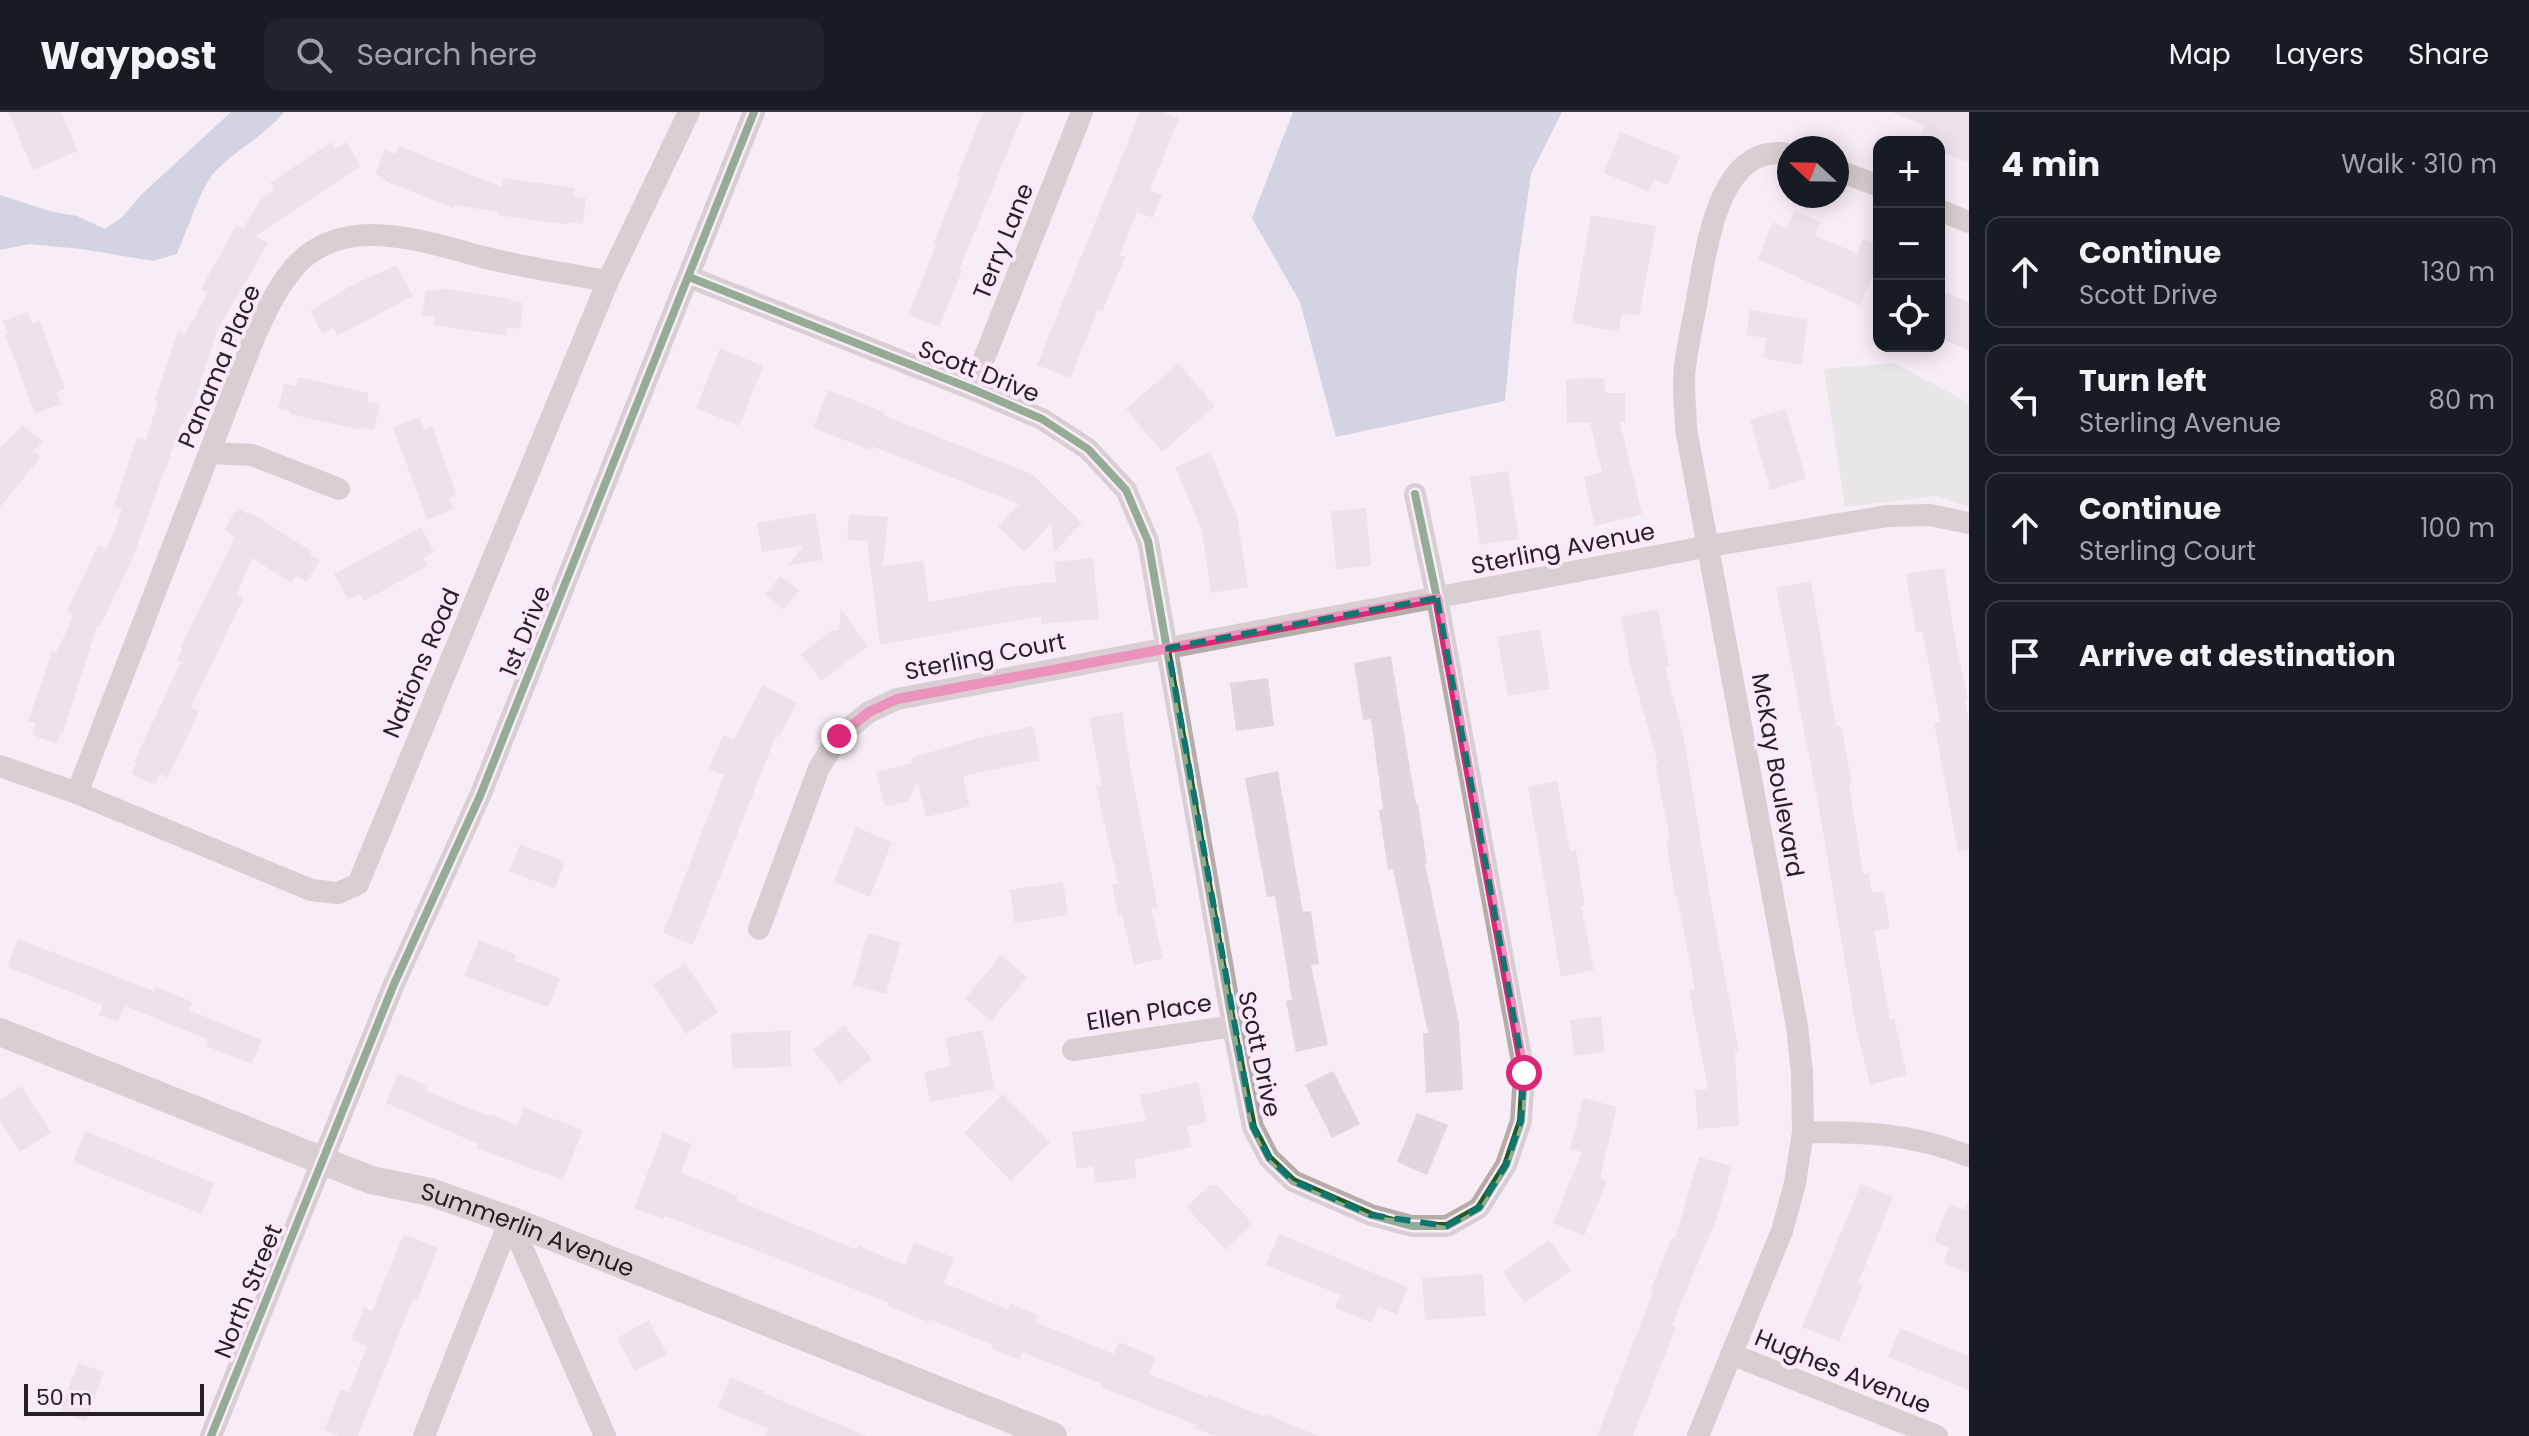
<!DOCTYPE html>
<meta charset="utf-8">
<style>
body{margin:0;font-family:Poppins,sans-serif;background:#20242c;color:#f1f3f6}
.controls{position:absolute;right:24px;top:24px;display:grid;overflow:hidden;border-radius:16px;box-shadow:0 4px 20px #0003}
.controls button{width:72px;height:72px;display:grid;place-items:center;padding:0;border:0;border-bottom:2px solid #363941;background:#171b24;color:#f1f3f6;font:40px sans-serif}
.compass{position:absolute;left:1777px;top:24px;width:72px;height:72px;border-radius:50%;background:#171b24;box-shadow:0 4px 20px #0003;rotate:292deg}
.scale{position:absolute;left:24px;bottom:20px;width:180px;box-sizing:border-box;padding-left:8px;border:4px solid #262026;border-top:0;font-size:22px;line-height:28px;white-space:nowrap;color:#262026;-webkit-text-stroke:6px #fbe9fa;paint-order:stroke}
.stop{position:absolute;width:24px;height:24px;margin:-18px;border:6px solid #db2777;border-radius:50%;background:#fff}
.stop.end{background:#db2777;border-color:#fff;box-shadow:0 2px 8px #0008}
.list{margin:0;padding:0;list-style:none}
h2{display:flex;justify-content:space-between;align-items:center;height:104px;margin:0;padding:0 32px;font-size:34px}
h2 small{font-size:26px;font-weight:400;color:#9ea1a6}
.list li{display:grid;grid-template-columns:52px 1fr auto;gap:24px;align-items:center;box-sizing:border-box;height:112px;margin:0 16px 16px;padding:0 16px;border:2px solid #363941;border-radius:16px}
.list b{display:block;font-size:30px;white-space:nowrap}
.list p{margin:0;font-size:26px;white-space:nowrap;color:#9ea1a6}
.list em{font-size:26px;font-style:normal;color:#9ea1a6}
.icon{flex:none;width:44px;height:44px;fill:none;stroke:currentColor;stroke-width:2;stroke-linecap:round;stroke-linejoin:round}
.map{position:relative;flex:none;width:1969px;height:1324px;overflow:hidden}
header{display:flex;align-items:center;gap:48px;box-sizing:border-box;height:112px;padding:0 40px;background:#171b24;border-bottom:2px solid #363941}
header strong{font-size:38px}
nav{display:flex;gap:44px;margin-inline-start:auto;font-size:28px}
.search{width:560px;height:72px;background:#20242c;display:flex;align-items:center;gap:20px;box-sizing:border-box;padding:0 28px;border-radius:16px;color:#9ea1a6;font-size:30px}
main{display:flex}
aside{flex:1;background:#171b24}
.map>svg:first-child{display:block}
.green{fill:#d5ddd3}
.water{fill:#a9b3c8}
.building{fill:#e1d6dd}
.lines{fill:none;stroke-linecap:round;stroke-linejoin:round}
.minor{stroke:#b4aca7;stroke-width:22}
.tertiary{stroke:#b4aca7;stroke-width:28}
.cycleway-casing{stroke:#fbe9fa;stroke-width:13}
.cycleway{stroke:#1b5e20;stroke-width:8}
.route{stroke:#db2777;stroke-width:10}
.marked{fill:none;stroke:#0f766e;stroke-width:6;stroke-dasharray:16 10;stroke-linejoin:round}
.labels{text-anchor:middle;dominant-baseline:central;stroke-width:8;stroke-linejoin:round;paint-order:stroke}
.street-label{font-size:24px;fill:#262026;stroke:#fbe9fa}
</style>
<header>
<strong>Waypost</strong>
<div class="search"><svg class="icon" aria-label="search" viewBox="0 0 24 24"><circle cx="10" cy="10" r="6"/><path d="M15 15l6 6"/></svg>Search here</div>
<nav><a>Map</a><a>Layers</a><a>Share</a></nav>
</header>
<main>
<div class="map">
<svg width="1969" height="1324" viewBox="0 0 1969 1324">
<rect width="100%" height="100%" fill="#f7edf6"/>
<path class="green" d="M1894,251L1969,291V395L1936,384L1845,395L1824,257Z"/>
<path class="water" d="M231,0H284C264,25 234,38 213,62C200,78 186,121 177,142L153,149L81,137L29,132L0,138V83L53,100L77,104L105,117L122,105L142,82Z
M1293,0H1562L1531,62L1517,159L1505,289L1336,325L1300,190L1252,106Z"/>
<path class="building" d="M8,0H61L78,39L33,58Z
M983,0H1024L959,158L962,159L939,215L908,203L936,133L933,132L960,65L957,64Z
M1140,0H1163L1179,6L1150,78L1162,83L1153,106L1137,100L1120,143L1125,145L1102,200L1098,198L1070,266L1037,253Z
M1892,0H1969V51L1939,39V30H1918L1925,14Z
M1620,20L1680,44L1668,73L1654,68L1649,80L1604,61Z
M331,30L335,37L346,30L361,54L256,124L268,131L217,219L191,300L188,299L184,311H182L132,448L100,515L97,514L63,621L61,620L57,632L32,623L36,611L28,609L52,540L56,541L74,503L67,499L98,433L106,437L115,417L122,397L114,394L137,325L146,328L158,289L155,288L178,219L186,222L190,210H192L208,181L201,177L236,113L243,117L260,88L274,78L270,71Z
M399,34L502,75L503,66L575,76L574,85L586,86L583,112L570,110V113L498,103V100L454,93L453,96L385,69L386,67L375,62L384,38L396,42Z
M1794,99L1821,110L1815,124L1857,141L1863,127L1879,133V148L1860,194L1758,147L1773,110L1786,116Z
M1591,103L1656,114L1639,204L1622,201L1619,220L1572,211Z
M397,153L413,184L337,224L333,216L322,222L310,199L352,173Z
M439,176L511,187V189L523,191L520,217L507,215L506,224L434,213L435,205L422,203L426,178L439,179Z
M1939,178L1969,190V238L1939,226Z
M1750,198L1808,208L1801,253L1763,246L1766,226L1746,223Z
M28,200L32,212L40,209L65,277L57,280L61,292L35,302L5,222L8,221L3,209Z
M720,236L763,254L739,314L696,296Z
M1178,251L1215,294L1162,340L1126,297Z
M298,265L369,281L367,290L380,292L374,318L361,315V318L290,302V299L278,297L284,271L296,274Z
M1604,266L1605,281H1625V310H1620L1642,402L1595,414L1584,365L1602,360L1590,310L1567,311L1566,267Z
M828,278L884,300L883,303L1032,362L1082,411L1054,440L1051,412L1024,440L998,414L1019,392L871,334L870,338L813,316Z
M1786,297L1806,367L1770,378L1750,308Z
M419,305L424,317L432,314L457,383L449,386L454,397L427,408L393,315Z
M22,313L43,329L34,339L41,345L0,395V336Z
M1210,340L1237,404L1248,475L1211,481L1202,419L1175,355Z
M1508,359L1519,427L1480,433L1470,365Z
M237,396L248,402L250,400L311,439L310,442L320,448L306,470L296,463L291,471L252,446L237,482L244,485L191,595L199,599L168,666L160,662L155,673L131,662L137,651L134,650L181,550L177,549L182,537L180,536L231,433L234,425L224,418Z
M1366,396L1371,454L1336,457L1331,399Z
M815,401L823,448L787,454L804,433L762,440L757,411Z
M849,402L888,405L883,454L923,449L929,490L1009,475L1056,470L1054,450L1093,446L1099,507L1041,512V504L880,533L867,429L847,428Z
M421,415L434,440L423,446L428,454L364,489L359,482L348,488L334,462Z
M1944,456L1955,527L1968,587L1965,588L1969,611V738L1958,739L1934,611L1940,609L1922,519L1916,520L1906,462Z
M780,464L799,478L784,498L765,483Z
M1811,469L1836,614H1841L1852,671L1849,672L1863,762L1869,761L1872,781L1884,779L1890,816L1874,819L1890,907L1894,906L1907,963L1870,973L1856,915L1816,679L1776,476Z
M841,497L868,534L821,569L801,542L832,518H839Z
M1658,497L1669,554L1665,555L1684,626L1712,796L1739,939L1735,940L1739,1014L1698,1017L1695,978L1708,977L1689,878L1695,877L1677,784H1675L1666,728L1670,727L1655,652H1658L1631,556L1621,505Z
M1540,517L1550,577L1508,584L1497,525Z
M1391,544L1416,692H1418L1427,752H1425L1459,911L1463,978L1426,981L1423,921H1428L1393,757L1388,758L1379,698L1383,697L1371,607L1363,608L1354,551Z
M1268,566L1274,614L1236,619L1230,571Z
M763,573L797,591L778,626L776,624L693,833L663,821L724,663L709,657L723,623L734,627Z
M1122,600L1130,654L1158,796L1151,797L1163,846L1134,853L1122,803H1118L1112,772L1118,771L1096,675L1102,674L1089,606Z
M1033,614L1040,648L963,664L970,694L926,705L917,669L909,689L885,695L876,660L912,651L911,646L978,626Z
M1278,659L1303,800L1311,799L1319,852L1311,853L1328,933L1296,940L1286,889L1292,888L1275,784L1267,785L1245,666Z
M1557,669L1570,739L1576,738L1585,794H1581L1594,858L1561,865L1528,675Z
M856,715L892,730L870,785L834,770Z
M520,732L565,750L555,777L509,759Z
M1063,770L1068,803L1015,811L1010,778Z
M868,821L901,830L886,882L853,873Z
M18,827L154,879L156,875L193,890L189,898L262,928L252,952L206,934L209,928L125,894L118,910L99,903L103,893L7,855Z
M479,828L516,843L514,848L560,866L548,895L464,864Z
M1001,843L1027,865L991,909L965,887Z
M685,851L718,900L686,922L653,872Z
M1601,904L1605,940L1574,944L1570,908Z
M844,913L872,947L840,972L813,938Z
M982,918L995,977L930,990L924,960L951,954L945,926Z
M790,919L791,955L732,956L731,921Z
M1333,959L1360,1012L1332,1026L1305,973Z
M398,961L428,974L426,979L489,1004L490,1002L517,1013L524,996L583,1018L563,1068L476,1036L478,1032L386,991Z
M1198,970L1207,1010L1187,1015L1192,1035L1134,1048L1137,1066L1096,1071L1093,1054L1077,1057L1072,1020L1146,1009L1140,983Z
M21,974L51,1020L20,1040L0,1008V988Z
M1003,982L1050,1030L1011,1069L964,1021Z
M1583,986L1617,995L1600,1066L1607,1069L1584,1124L1553,1111L1582,1040L1570,1037Z
M1417,1001L1448,1013L1427,1063L1397,1050Z
M85,1019L214,1071L202,1102L73,1050Z
M663,1021L692,1032L681,1061L738,1084L736,1088L857,1138L859,1134L905,1153L914,1130L954,1146L944,1171L1008,1197L1010,1191L1038,1203L1035,1210L1114,1242L1119,1230L1156,1245L1149,1262L1207,1285L1208,1282L1265,1305L1266,1302L1318,1324H1215L1194,1316L1196,1313L1101,1275L1102,1272L1022,1240L1019,1248L992,1237L993,1233L929,1207L928,1210L888,1194L889,1191L769,1143L665,1104L663,1107L634,1096Z
M1699,1045L1732,1054L1716,1108L1672,1213L1676,1215L1633,1324H1597L1653,1180L1650,1179L1672,1125L1675,1126Z
M1861,1072L1893,1085L1858,1171L1863,1173L1839,1230L1802,1215Z
M1210,1073H1217L1253,1112L1226,1138L1186,1095Z
M1969,1089V1162L1943,1151L1949,1136L1934,1129L1949,1092L1964,1098Z
M404,1122L438,1136L417,1189L413,1187L358,1324H338L324,1318L341,1277L349,1280L367,1234L351,1227L364,1196L372,1199Z
M1279,1122L1408,1175L1397,1203L1378,1195L1372,1211L1335,1196L1341,1183L1266,1153Z
M1549,1128L1571,1159L1524,1191L1503,1160Z
M1483,1162L1486,1204L1425,1208L1422,1166Z
M649,1208L667,1242L635,1259L617,1226Z
M1900,1216L1969,1244V1278L1888,1245Z
M78,1251L104,1260L86,1309L60,1300Z
M730,1265L764,1279L763,1281L867,1324H765L768,1317L718,1296Z"/>
<g class="lines">
<path class="minor" d="M1837,58L1879,74
M1939,98L1969,110
M689,165L972,277L1042,307L1088,337L1126,378L1148,429L1233,914L1253,1015L1269,1046L1293,1069L1371,1103L1412,1114H1447L1479,1096L1506,1053L1521,1009L1524,961L1437,486L1415,382
M972,277L1082,0
M210,341L252,343L339,377
M0,654L77,681L311,778L338,781L358,772L608,169L689,0
M77,681L253,228C264,204 275,179 292,158C341,98 424,130 487,146C527,156 568,162 608,169
M759,817L819,656L839,624L869,600L897,587L1710,434L1887,404L1930,403L1969,411
M1073,938L1233,914
M1803,1020C1866,1020 1910,1021 1969,1044
M510,1108L605,1324
M1731,1242L1937,1324
M211,1324L394,872L480,684L754,0
M424,1324L510,1108
M1698,1324L1782,1119L1795,1071L1803,1020L1802,961L1797,914L1686,317C1686,297 1682,275 1685,255C1688,230 1694,206 1698,182C1707,134 1719,30 1789,42"/>
<path class="tertiary" id="s1" d="M0,920L371,1068L430,1080L510,1108L1053,1324"/>
<g class="cycleway-casing">
<path id="cycleway" d="M689,165L972,277L1042,307L1088,337L1126,378L1148,429L1233,914L1253,1015L1269,1046L1293,1069L1371,1103L1412,1114H1447L1479,1096L1506,1053L1521,1009L1524,961L1437,486L1415,382
M211,1324L394,872L480,684L754,0"/>
</g>
<use href="#cycleway" class="cycleway"/>
</g>
<g class="lines">
<path class="route" d="M839,624L869,600L897,587L1437,486L1524,961"/>
</g>
<path d="M0 0H1969V1324H0ZM1437,486L1524,961L1521,1009L1506,1053L1479,1096L1447,1114L1371,1103L1293,1069L1269,1046L1253,1015L1168,536Z" fill="#f7edf6" fill-opacity=".55" fill-rule="evenodd"/>
<path class="marked" d="M1437,486L1524,961L1521,1009L1506,1053L1479,1096L1447,1114L1371,1103L1293,1069L1269,1046L1253,1015L1168,536Z"/>
<g class="labels">
<g class="street-label">
<text transform="translate(1003 129) rotate(-68)">Terry Lane</text>
<text transform="translate(219 254) rotate(-67)">Panama Place</text>
<text transform="translate(979 259) rotate(22)">Scott Drive</text>
<text transform="translate(1563 436) rotate(-11)">Sterling Avenue</text>
<text transform="translate(525 519) rotate(-68)">1st Drive</text>
<text transform="translate(985 544) rotate(-11)">Sterling Court</text>
<text transform="translate(421 551) rotate(-67)">Nations Road</text>
<text transform="translate(1778 663) rotate(80)">McKay Boulevard</text>
<text transform="translate(1149 900) rotate(-9)">Ellen Place</text>
<text transform="translate(1260 942) rotate(78)">Scott Drive</text>
<text stroke="none"><textPath href="#s1" startOffset="564">Summerlin Avenue</textPath></text>
<text transform="translate(248 1179) rotate(-68)">North Street</text>
<text transform="translate(1843 1259) rotate(22)">Hughes Avenue</text>
</g>
</g>
</svg>
<div class="controls">
<button>+</button>
<button>−</button>
<button><svg class="icon" aria-label="locate" viewBox="0 0 24 24"><circle cx="12" cy="12" r="6"/><path d="M12 2v4M12 18v4M2 12h4M18 12h4"/></svg></button>
</div>
<svg class="compass" viewBox="-18 -18 36 36"><path d="M0-13l5 13h-10z" fill="#e53935"/><path d="M0 13l5-13h-10z" fill="#9ea1a6"/></svg>
<div class="scale">50 m</div>
<div class="stop" style="left:1524px;top:961px"></div>
<div class="stop end" style="left:839px;top:624px"></div>
</div>
<aside>
<h2>4 min<small>Walk · 310 m</small></h2>
<ul class="list">
<li><svg class="icon" aria-label="ahead" viewBox="0 0 24 24"><path d="M12 20V5M6 11l6-6 6 6"/></svg><div><b>Continue</b><p>Scott Drive</p></div><em>130 m</em></li>
<li><svg class="icon" aria-label="left" viewBox="0 0 24 24"><path d="M17 20v-9H6M10 6l-5 5 5 5"/></svg><div><b>Turn left</b><p>Sterling Avenue</p></div><em>80 m</em></li>
<li><svg class="icon" aria-label="ahead" viewBox="0 0 24 24"><path d="M12 20V5M6 11l6-6 6 6"/></svg><div><b>Continue</b><p>Sterling Court</p></div><em>100 m</em></li>
<li><svg class="icon" aria-label="arrive" viewBox="0 0 24 24"><path d="M6 21V4h12l-3 4 3 4H6"/></svg><div><b>Arrive at destination</b></div></li>
</ul>
</aside>
</main>
